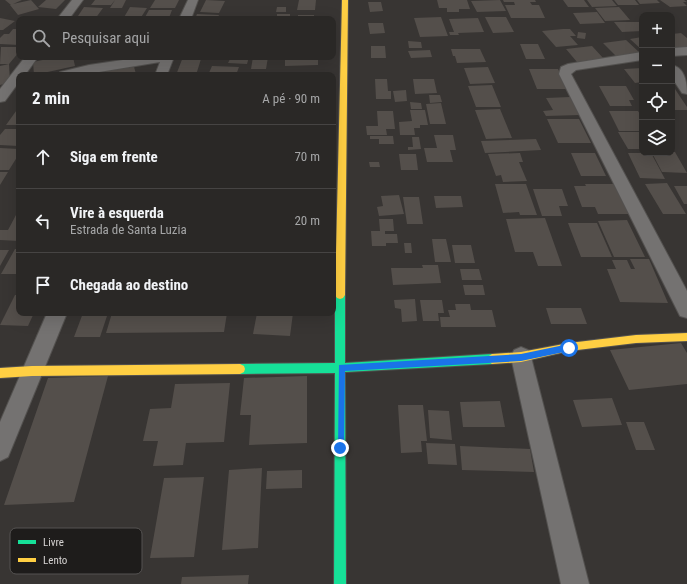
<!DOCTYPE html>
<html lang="pt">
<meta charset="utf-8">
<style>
body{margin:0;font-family:"Roboto Condensed",sans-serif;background:#363432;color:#f1f3f6}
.controls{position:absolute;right:12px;top:12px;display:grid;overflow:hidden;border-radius:8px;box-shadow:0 4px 16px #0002}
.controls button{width:36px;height:36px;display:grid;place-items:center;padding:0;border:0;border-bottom:1px solid #464443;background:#2a2826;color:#f1f3f6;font:20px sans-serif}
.stop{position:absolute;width:12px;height:12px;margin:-9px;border:3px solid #1a73e8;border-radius:50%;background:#fff}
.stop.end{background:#1a73e8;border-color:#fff;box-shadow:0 1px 4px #0008}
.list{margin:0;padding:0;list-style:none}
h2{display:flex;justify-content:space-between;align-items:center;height:52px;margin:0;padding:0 16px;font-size:17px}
h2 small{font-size:13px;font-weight:400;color:#a5a6a7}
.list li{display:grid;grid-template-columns:26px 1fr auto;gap:12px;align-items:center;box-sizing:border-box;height:64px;padding:0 16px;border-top:1px solid #464443}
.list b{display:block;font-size:15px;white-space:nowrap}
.list p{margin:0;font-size:13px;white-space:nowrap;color:#a5a6a7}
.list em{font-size:13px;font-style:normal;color:#a5a6a7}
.icon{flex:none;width:22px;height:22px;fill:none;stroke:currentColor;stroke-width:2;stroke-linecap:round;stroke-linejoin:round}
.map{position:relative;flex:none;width:687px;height:584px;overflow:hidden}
.search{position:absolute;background:#2a2826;box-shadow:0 4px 16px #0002;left:16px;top:16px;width:320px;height:44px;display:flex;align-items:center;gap:10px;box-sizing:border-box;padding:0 14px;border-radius:8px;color:#a5a6a7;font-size:15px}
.panel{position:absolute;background:#2a2826;box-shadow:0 4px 16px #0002;left:16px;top:72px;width:320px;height:244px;border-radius:8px}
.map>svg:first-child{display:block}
.building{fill:#544f4b}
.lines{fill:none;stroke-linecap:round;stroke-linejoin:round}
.street-casing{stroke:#53514f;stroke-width:2}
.fast-casing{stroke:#53514f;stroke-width:2}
.slow-casing{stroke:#53514f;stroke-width:2}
.street{fill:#747271;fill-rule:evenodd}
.fast{fill:#16e098;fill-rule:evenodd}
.slow{fill:#ffcf43;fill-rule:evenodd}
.route{fill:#1a73e8}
.key{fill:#1e1c1b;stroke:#555352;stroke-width:1}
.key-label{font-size:11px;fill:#d6d3d2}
</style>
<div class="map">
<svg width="687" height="584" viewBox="0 0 687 584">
<rect width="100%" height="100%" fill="#383533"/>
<path class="building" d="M5,0H22L13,4L31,0L39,9L18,15L10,5H11Z
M46,0H65L56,9L38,7Z
M95,0H115L111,5H91Z
M115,0H126L122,8H110Z
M155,0H179L175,8H150Z
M206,0L225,1L219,13L200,12Z
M299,0H316L315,10H297Z
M437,0H467L470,9H459V12H447V8H439Z
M500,0L506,11L477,12L471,1Z
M503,0H535L536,2H530L532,5H539L545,18H511L505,5H515L514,2H504Z
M563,0H584L589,7H568Z
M587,0H612L617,6L592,7Z
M614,0H635L639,5H618Z
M637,0H657L660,3L640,4Z
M660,0H684L687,2H683L687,6L670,7Z
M368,2H381L383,11L370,12Z
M84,7L103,8L95,19H76Z
M130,7L147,8L140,19H123Z
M277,7H286V12H276Z
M619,7L630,20L605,21L595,8Z
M149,10H172L169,18L144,19Z
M597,12L605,23L580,24L573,13Z
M197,14L219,15L217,19H195Z
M277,14H290V19H277Z
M298,15H314V19H298Z
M441,17L448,36L420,37L414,18Z
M485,17H506L514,32L493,33Z
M0,18L15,21L3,30H0Z
M478,18L484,32L458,33L459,35H450L449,32H454L449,19Z
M614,22H640L642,23V31L622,32Z
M368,23H383L385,33L370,34Z
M13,29H19V45L0,44V38L4,34H9Z
M563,29H570L576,36H570L578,45L556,47L542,31Z
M578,32L586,33L585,39L577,38Z
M681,33L687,38V47L672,49V34Z
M642,37V50L630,39Z
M626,40L640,53L617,57L603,43Z
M408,41L421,42L422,48H409Z
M520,44H538L545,59H526Z
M371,46H385L386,58H371Z
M592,46L604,59L577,62L566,49Z
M1,47H19V52L9,64H0Z
M451,49H480L486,62L457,63L455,56H453Z
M430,50L432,57L411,58L408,51Z
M57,57H73L75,66L34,75L33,62Z
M183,57L201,59L196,75H176Z
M231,57H249L247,64L228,63Z
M253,57H268L266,69H251Z
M279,57H318V65L285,66V59L279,60Z
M133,63L136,74L94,75V71Z
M9,64L10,82L0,85V66Z
M212,66L239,67L236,75H208Z
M488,67L495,83L470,84L464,68Z
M642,68V82L635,83L624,69Z
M529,69H558L568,89H537Z
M298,72H320V75H297Z
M375,79H387L388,91H391V99H376Z
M413,79H434L437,93L415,94Z
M492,85L501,107H476L468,86Z
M599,86H626L634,100H629L632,106H610Z
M672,89H675L687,107V110H672Z
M406,90L407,101L395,102L393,91Z
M429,95H440L442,102L430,103Z
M570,97L580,115L546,116L543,111L553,110L546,98Z
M410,102L421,103L422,109H411Z
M441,103L446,124H430L426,104Z
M19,107V125H6Z
M500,109L512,138L486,139L475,110Z
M410,110H425L428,125H420V128H414L415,135H400L399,122L412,121Z
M377,111H393L395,129H386L387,135H367L366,126H378Z
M609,111H638L642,117V131H619Z
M547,119H579L591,143H558Z
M5,129H19L18,146L0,145V135Z
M618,132H642V149H628Z
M434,135H453L456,150H450L453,162H427L424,148H437Z
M370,136H393L394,144H379V139H370Z
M412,137H419L421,149L408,150V147H413Z
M536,139L541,150L485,153L481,141Z
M0,148L19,149V154L9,170H0Z
M672,152H675L687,173L662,172L652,153H672Z
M520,153L523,162H519L527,181L503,182L501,175L496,176L488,154Z
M571,153H595L606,176H581Z
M628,153H651L665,179L640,178Z
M399,154H416L418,170H401Z
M369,162H379L380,167H370Z
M0,172H8L0,185Z
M667,183L686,214H663L645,184Z
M495,184H526L537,215H520L519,212L503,213Z
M585,184H617L631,214H598L595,207H582L574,186H586Z
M674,186H687V204H684Z
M533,189H562L568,206H559L562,216H542Z
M399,195L404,214L379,216L377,207L383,206L381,196Z
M434,196H461L463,207L436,208Z
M403,197H419L423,224H407Z
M16,215H19V241L0,240V230H8Z
M545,218L562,266H538L533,252H515L506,219Z
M379,219H393L394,231H385V234H397L398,243H386V246H372L371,231H380Z
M627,220L645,257H614L598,221Z
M568,223H597L612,257H581Z
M432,239H446L451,262H435Z
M404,243H411L412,253H405Z
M452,245H471L475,263H455Z
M15,249H19V274H1Z
M0,250H9L0,266Z
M630,259H649L668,303L620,302L607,269H616L612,260H627L631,269H635Z
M422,265H438L441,283L393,285L391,268H423Z
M460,269H479L482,280H462Z
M463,285H483L485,295H465Z
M15,295H19V313H34L28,326L0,325Z
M415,299L417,321L402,322L401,309L395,308L394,300Z
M420,300H442L444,313H438L439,321H423Z
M455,304H470L471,310H492L496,327H441L440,317H450L448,310H456Z
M546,308H581L587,324H551Z
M83,313H108L100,337H74Z
M112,313H227L224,332L106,333Z
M257,313H293L290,336L253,334Z
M681,343L687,353V384L629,390L610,350Z
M108,376L74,502L4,505L48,378Z
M307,376V443L249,445L251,415H240L244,378Z
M230,383L224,442L186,443L183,465L153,466L158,441H143L150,409L171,408L175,384Z
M612,398L622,425L582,427L573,400Z
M500,401L505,427H463L460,402Z
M398,405H423L427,441H421L422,452L401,453Z
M428,410L449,411L452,440L430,438Z
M626,422H644L655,450H636Z
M426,443L455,444L457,465L428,464Z
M460,446L530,449L534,472L462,470Z
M262,468L258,548L222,550L229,470Z
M302,470V488L266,489L267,471Z
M204,477L194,557L150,558L164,478Z
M249,575L248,584H181L182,577Z"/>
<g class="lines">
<g class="street-casing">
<path id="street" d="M72,0H83L69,19H57Z
M188,0H198L191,19H179Z
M687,47V55L672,56V48Z
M642,52V60L576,70L571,74L687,291V318L680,316L559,74L561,67L568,64Z
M25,57H38L25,75H19V82L5,101L0,102V89Z
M143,57H174L167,75H155L160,62L81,75H59L60,72L89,65Z
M672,65C685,68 687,83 687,94L682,93L672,78Z
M47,313H67L8,457L0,461V422Z
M521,347L528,350L531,357L589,584H561L511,357L514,350Z"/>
</g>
<g class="fast-casing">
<path id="fast" d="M340,291L343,292L345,295V363L492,354L495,356L497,359L495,362L492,364L345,372L346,584H334L335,373L240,374L236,372L235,369L236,366L240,364L335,363V295L337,292Z"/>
</g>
<g class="slow-casing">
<path id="slow" d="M342,0H348L345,295L343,298L340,299L337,298L335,295Z
M687,333V341L636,343L569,351L521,362L492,364L489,362L487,359L489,356L492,354L521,352L569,343L636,335Z
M240,364L244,366L245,369L244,372L240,374L32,376L0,378V368L32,366Z"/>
</g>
<use href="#street" class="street"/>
<use href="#fast" class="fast"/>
<use href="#slow" class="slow"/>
</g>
<path class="route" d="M569,344L573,348L569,351L521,361L345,371L344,448L343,450H338L339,365L521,354Z"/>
<rect x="10" y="528" width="132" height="46" rx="6" class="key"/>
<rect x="18" y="540" width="18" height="4" fill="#16e098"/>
<rect x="18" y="558" width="18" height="4" fill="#ffcf43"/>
<g class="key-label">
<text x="43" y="546">Livre</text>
<text x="43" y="564">Lento</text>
</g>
</svg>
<div class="controls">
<button>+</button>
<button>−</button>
<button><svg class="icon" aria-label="locate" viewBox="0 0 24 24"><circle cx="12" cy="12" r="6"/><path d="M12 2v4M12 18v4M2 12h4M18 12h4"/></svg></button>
<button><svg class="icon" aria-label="layers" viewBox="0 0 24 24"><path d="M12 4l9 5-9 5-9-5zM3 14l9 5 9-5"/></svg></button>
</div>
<div class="stop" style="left:569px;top:348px"></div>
<div class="stop end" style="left:340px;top:448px"></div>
<div class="search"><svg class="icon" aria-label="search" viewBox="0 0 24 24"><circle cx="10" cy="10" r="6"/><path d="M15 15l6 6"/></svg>Pesquisar aqui</div>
<section class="panel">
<h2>2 min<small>A pé · 90 m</small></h2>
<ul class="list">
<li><svg class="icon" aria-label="ahead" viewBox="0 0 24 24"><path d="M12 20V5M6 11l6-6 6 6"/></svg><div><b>Siga em frente</b></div><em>70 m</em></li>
<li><svg class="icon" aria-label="left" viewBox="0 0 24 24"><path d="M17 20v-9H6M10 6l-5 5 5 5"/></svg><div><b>Vire à esquerda</b><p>Estrada de Santa Luzia</p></div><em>20 m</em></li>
<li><svg class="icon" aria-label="arrive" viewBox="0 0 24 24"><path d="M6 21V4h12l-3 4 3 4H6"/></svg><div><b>Chegada ao destino</b></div></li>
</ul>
</section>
</div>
